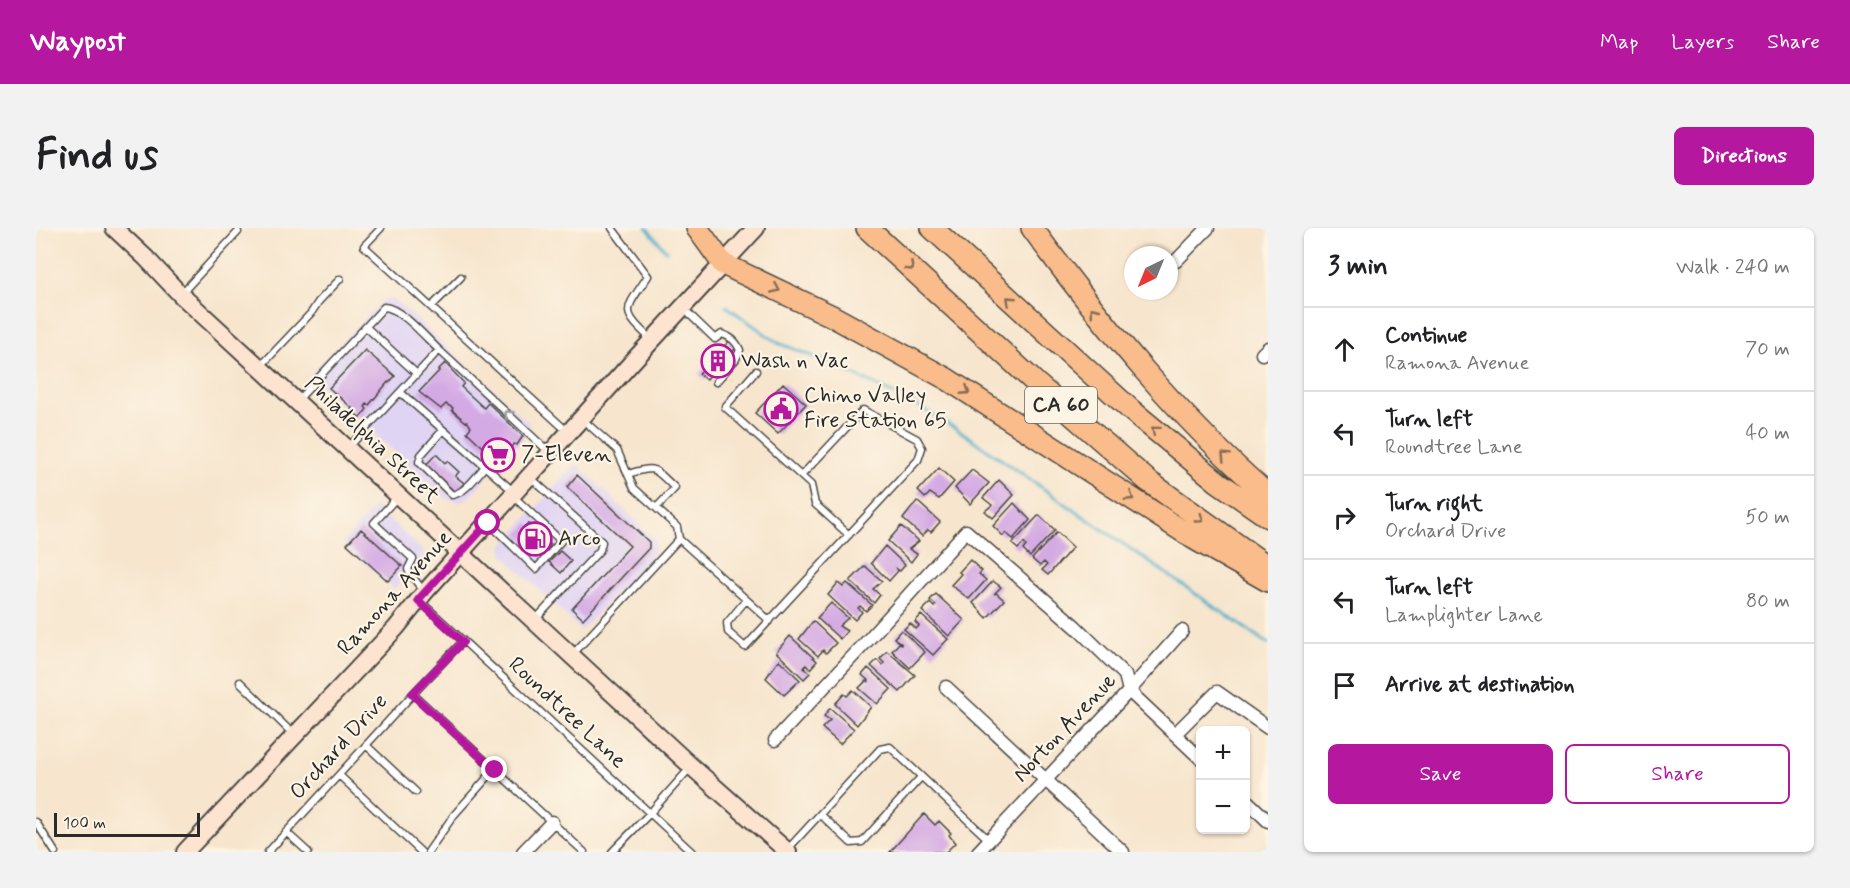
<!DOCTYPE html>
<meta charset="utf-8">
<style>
body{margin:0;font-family:Mynerve,sans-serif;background:#f2f2f2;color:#202124}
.controls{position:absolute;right:18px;bottom:18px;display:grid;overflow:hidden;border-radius:9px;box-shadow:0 2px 4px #0004}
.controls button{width:54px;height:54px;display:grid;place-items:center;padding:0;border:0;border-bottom:2px solid #e0e0e0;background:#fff;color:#202124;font:30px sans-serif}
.compass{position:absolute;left:1088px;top:18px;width:54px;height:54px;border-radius:50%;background:#fff;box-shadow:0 2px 4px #0004;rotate:223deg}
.scale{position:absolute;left:18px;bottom:15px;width:146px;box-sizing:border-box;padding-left:6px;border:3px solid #2b2b2b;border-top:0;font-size:16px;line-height:21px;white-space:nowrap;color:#2b2b2b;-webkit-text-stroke:4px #fcf5e5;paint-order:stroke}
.stop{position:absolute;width:18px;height:18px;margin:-14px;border:4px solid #b5179e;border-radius:50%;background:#fff}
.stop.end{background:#b5179e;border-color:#fff;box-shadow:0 2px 6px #0008}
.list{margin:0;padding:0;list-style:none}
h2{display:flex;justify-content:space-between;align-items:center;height:78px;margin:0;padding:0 24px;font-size:26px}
h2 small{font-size:20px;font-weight:400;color:#757577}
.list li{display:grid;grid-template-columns:39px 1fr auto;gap:18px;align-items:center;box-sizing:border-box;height:84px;padding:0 24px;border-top:2px solid #e0e0e0}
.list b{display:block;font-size:22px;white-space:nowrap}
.list p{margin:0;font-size:20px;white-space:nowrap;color:#757577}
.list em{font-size:20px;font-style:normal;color:#757577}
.actions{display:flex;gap:12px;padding:18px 24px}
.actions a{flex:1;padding:14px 0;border:2px solid #b5179e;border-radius:9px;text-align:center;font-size:21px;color:#b5179e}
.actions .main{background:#b5179e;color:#fff}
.icon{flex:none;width:33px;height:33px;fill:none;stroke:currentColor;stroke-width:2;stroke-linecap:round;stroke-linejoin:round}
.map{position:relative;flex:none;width:1232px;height:624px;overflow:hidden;border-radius:9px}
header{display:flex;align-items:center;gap:36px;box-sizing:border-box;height:84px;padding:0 30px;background:#b5179e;color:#fff}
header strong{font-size:28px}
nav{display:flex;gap:33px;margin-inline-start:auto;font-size:21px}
.intro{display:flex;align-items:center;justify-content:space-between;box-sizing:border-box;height:144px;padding:0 36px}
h1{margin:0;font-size:42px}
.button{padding:15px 27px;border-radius:9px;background:#b5179e;color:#fff;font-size:21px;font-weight:700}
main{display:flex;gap:36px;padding:0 36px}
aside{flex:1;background:#fff;border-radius:9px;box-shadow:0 2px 4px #0004}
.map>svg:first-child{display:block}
.built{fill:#e0d4f4}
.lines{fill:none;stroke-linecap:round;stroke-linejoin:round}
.stream{stroke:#4db0cc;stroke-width:3}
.building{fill:#d4aae4}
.lane-casing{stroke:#4a4743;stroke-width:9}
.street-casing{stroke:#4a4743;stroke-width:15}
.secondary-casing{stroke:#4a4743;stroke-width:20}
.highway-casing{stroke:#4a4743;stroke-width:24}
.lane{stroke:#fff;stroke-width:6}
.street{stroke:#fff;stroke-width:12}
.secondary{stroke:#fde4d0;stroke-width:16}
.highway{stroke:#f9bc8a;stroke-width:21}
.oneway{stroke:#886c56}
.oneway2{stroke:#a0a0a0}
.route{stroke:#b5179e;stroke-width:8}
.labels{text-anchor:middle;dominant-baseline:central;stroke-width:4.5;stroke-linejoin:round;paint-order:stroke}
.shield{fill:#fcf5e5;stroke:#6a6863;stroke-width:1.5}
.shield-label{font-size:21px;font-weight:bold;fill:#2b2b2b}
.poi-label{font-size:22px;fill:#2b2b2b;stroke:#fcf5e5;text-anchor:start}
.street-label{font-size:22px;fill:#2b2b2b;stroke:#fcf5e5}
</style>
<header>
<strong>Waypost</strong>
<nav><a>Map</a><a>Layers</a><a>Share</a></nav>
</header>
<div class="intro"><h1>Find us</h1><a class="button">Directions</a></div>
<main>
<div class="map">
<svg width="1232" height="624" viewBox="0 0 1232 624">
<rect width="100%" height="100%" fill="#fcf5e5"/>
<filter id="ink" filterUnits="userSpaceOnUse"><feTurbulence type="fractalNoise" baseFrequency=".0167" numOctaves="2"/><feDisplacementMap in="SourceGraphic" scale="12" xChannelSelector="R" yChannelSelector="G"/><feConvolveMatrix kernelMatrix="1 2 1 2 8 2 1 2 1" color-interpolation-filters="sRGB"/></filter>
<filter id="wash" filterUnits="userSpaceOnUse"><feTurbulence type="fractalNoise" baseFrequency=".008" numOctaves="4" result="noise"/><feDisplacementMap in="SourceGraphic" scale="24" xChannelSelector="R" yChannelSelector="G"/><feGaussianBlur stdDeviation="1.35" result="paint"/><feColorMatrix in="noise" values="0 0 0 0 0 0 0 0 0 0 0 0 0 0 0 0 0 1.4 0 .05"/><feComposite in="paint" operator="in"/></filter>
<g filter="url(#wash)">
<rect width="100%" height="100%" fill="#f7e5cd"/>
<path class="built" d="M355,71L366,78L399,108L493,195L495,201L433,269L424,274L410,271L274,147L342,77L347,72Z
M541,236L620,313L618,325L545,402L468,328L466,318L535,241Z
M339,278L387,323L388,328L358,361L306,315Z"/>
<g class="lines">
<path class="stream" d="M611,0L630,23
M690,78L742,115L789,133L875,174L927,205L1232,416"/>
</g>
<g id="blocks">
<path class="building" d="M693,113L700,120L670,152L663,146Z
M329,122L359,148L353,155L352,154L333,177L331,176L329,179L331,181L324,190L315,181L316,180L293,160Z
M409,135L428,155L425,159L448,180L452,175L487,208L481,217L478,216L471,223L473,225L463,236L452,228L457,223L450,218L448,220L431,204L435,199L431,193L430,194L416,182L417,180L410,176L405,181L383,164L403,143L402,142Z
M747,155L770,176L742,206L719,185Z
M400,226L409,235L411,233L423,244L419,248L428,255L420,265L406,252L404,253L400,249L401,247L397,243L396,245L389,238Z
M903,240L918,254L903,271L894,265L889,270L882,263Z
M936,242L953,255L934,276L919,260Z
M541,247L613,314V320L547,391L536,381L594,318L531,259Z
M963,252L978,267L957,290L949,283L956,277L947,270Z
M881,273L904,294L895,304L892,302L886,308L867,291Z
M978,275L994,292L977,311L970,305L967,308L957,298Z
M1003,287L1019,302L994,329L987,322L990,318L988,315L982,321L976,316Z
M492,295L515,316L506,327L482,306Z
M865,298L883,313L873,321L881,326L875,334L852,313Z
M325,301L366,338L352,353L311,316Z
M1021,304L1037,319L1012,347L1006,342L1011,337L1008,334L1004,338L996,331Z
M849,318L869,337L864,343L861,341L862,343L853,353L835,335Z
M524,323L535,333L525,345L513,334Z
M934,332L946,343L943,346L950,352L933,371L915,357L925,346L923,344Z
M829,338L846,353L837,361L844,367L838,375L814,353Z
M957,353L965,359L958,366L960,365L968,372L951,390L937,375Z
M802,355L807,359L811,355L836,377L830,383L824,378L822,380L826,384L819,392L792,367Z
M900,366L928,392L913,408L886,383L894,375L898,379L900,377L894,372Z
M795,375L812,390L803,398L811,403L804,411L781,390Z
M885,387L912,411L897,427L868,401L874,395L880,401L883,398L879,394Z
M777,393L800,415L790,425L787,422L782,428L763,411Z
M865,402L889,424L874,440L856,423L863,415L866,416L858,410Z
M754,408L781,433L774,441L770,437L768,440L774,445L768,451L740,424Z
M851,423L879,447L864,464L835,438L841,432L846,437L848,435L844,431Z
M743,432L764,452L748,467L730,450Z
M832,440L855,461L841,476L823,460L830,453L832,454L833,453L826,447Z
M817,462L835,479L821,497L799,476L808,466L811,468Z
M794,480L818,501L804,516L786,500L794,492L788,488Z
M888,586L899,597L903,593L915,605L913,607L919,615L910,624H854Z"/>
</g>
</g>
<g filter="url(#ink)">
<use href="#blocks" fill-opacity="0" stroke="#4a4743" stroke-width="1.5"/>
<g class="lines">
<g class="lane-casing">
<path id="lane" d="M345,0L328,18L532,204
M576,0L612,48C589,83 583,82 616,112
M145,66L202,4
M395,79L425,49
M647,80L679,111L686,106C695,109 700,113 704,122L700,131L680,154
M330,99L381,146
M403,122L512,223
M224,139L275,85L283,73L304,51
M720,143L689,179L775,257L779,276L813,307
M261,173L348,79C364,79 391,111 403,122L364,164
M547,192L581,222L598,260L641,299L643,311L734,393
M407,202L385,227L383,234L416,267C429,265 441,248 449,238
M312,220L364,164L477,263
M592,246C621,237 617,240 639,260L620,280
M494,249L566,314L564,322L498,393
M362,268L338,295L377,331L372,341L373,344L388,364
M453,295L500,341L525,313L477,268
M383,372L656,624
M710,372L691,395L692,404L709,419L882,232L886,220L881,211L827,182L765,248
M536,427L643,311
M204,454L258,507
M377,466L548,624
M330,517L380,564
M303,547L385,624
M784,586L815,615L826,614L885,549
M0,594L19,624
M250,604L272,624
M751,622L844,521L854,519L953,612
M232,624L377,466L427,413
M392,624L418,587L459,541
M576,624L614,585L655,539"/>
</g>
<g class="street-casing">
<path id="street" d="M1140,33L1172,0
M1226,126L1232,120
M910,459L1087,624
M1139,506L1181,464L1232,500
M739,512L832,412L930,303L1040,399L1089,447L1093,463L1164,530
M1210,572L1232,593
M487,624L516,594
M942,624L1093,463L1146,403"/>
</g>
<g class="secondary-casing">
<path id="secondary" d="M78,0L110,30L144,66L655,538L752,624
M149,624L360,400L389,364L597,133L720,0"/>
</g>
<g class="highway-casing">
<path id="highway" d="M661,0L687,36L796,88L911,151L1157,310L1232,353
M831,0L1002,157L1112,253L1231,338
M896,0L1095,182L1182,254L1232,289
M996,0C1066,96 1142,189 1232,267"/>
</g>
<use href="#lane" class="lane"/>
<use href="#street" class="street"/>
<use href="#secondary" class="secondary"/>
<use href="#highway" class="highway"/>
</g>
<defs><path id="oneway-chevron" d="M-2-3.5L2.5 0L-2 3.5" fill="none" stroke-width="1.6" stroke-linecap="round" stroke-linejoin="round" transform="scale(1.5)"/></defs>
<g class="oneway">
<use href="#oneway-chevron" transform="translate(874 39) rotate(42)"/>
<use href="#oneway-chevron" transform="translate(740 61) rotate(24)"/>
<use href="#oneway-chevron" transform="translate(974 72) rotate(-137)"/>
<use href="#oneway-chevron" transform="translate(1058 83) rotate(-129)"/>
<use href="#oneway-chevron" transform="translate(930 163) rotate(33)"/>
<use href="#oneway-chevron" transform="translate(1119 202) rotate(-140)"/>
<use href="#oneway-chevron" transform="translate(1189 228) rotate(-135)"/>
<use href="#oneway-chevron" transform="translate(1094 269) rotate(33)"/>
<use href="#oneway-chevron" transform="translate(1164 291) rotate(36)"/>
</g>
<use class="oneway2" href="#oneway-chevron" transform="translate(472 186) rotate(-137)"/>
</g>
<g class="lines" filter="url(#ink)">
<path class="route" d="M452,295L382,372L427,414L376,466L459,542"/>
</g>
<defs>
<g id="building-ring" transform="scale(1.725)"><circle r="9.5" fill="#fcf5e5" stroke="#b5179e" stroke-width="1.5"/><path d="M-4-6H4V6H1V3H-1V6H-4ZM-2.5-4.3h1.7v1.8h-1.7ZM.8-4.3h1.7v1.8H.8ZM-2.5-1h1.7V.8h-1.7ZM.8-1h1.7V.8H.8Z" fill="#b5179e"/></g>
<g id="civic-ring" transform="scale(1.725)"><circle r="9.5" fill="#fcf5e5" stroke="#b5179e" stroke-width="1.5"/><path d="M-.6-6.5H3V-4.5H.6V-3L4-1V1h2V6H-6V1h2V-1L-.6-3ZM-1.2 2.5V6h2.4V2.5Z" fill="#b5179e"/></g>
<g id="supermarket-ring" transform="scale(1.725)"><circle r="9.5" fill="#fcf5e5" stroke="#b5179e" stroke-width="1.5"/><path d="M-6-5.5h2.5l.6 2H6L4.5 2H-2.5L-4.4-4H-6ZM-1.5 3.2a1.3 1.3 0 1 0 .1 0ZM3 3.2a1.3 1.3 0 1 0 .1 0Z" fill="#b5179e"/></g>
<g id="fuel-ring" transform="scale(1.725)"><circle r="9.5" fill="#fcf5e5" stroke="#b5179e" stroke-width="1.5"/><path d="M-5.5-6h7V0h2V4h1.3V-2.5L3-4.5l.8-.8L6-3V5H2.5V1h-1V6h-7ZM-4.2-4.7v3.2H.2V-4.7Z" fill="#b5179e"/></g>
</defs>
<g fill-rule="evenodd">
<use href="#building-ring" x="682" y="133"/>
<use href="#civic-ring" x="745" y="181"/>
<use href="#supermarket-ring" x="462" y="227"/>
<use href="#fuel-ring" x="499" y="311"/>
</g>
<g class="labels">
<rect class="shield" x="989" y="159" width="72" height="36" rx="4.5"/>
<g class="shield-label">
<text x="1025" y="177">CA 60</text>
</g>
<g class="poi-label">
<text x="705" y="133">Wash n Vac</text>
<text x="768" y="168">Chino Valley<tspan x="768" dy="25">Fire Station 65</tspan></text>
<text x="485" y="227">7-Eleven</text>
<text x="522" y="311">Arco</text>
</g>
<g class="street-label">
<text transform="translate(336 212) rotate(43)">Philadelphia Street</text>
<text transform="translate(359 365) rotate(-48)">Ramona Avenue</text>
<text transform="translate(531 485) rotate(43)">Roundtree Lane</text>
<text transform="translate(1029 500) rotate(-47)">Norton Avenue</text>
<text transform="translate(303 519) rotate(-48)">Orchard Drive</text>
</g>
</g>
</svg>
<div class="controls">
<button>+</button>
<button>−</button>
</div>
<svg class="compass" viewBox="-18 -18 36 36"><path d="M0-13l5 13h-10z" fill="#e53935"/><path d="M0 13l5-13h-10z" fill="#757577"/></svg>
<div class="scale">100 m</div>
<div class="stop" style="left:452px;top:295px"></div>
<div class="stop end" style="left:459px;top:542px"></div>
</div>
<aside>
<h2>3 min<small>Walk · 240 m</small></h2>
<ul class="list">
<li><svg class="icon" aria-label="ahead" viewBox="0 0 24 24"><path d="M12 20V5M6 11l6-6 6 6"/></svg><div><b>Continue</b><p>Ramona Avenue</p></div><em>70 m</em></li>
<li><svg class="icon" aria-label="left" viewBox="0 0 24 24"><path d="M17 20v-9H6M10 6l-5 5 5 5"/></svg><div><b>Turn left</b><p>Roundtree Lane</p></div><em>40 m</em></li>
<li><svg class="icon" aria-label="right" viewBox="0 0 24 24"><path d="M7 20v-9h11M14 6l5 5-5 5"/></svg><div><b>Turn right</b><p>Orchard Drive</p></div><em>50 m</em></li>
<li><svg class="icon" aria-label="left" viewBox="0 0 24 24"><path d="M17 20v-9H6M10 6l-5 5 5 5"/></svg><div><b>Turn left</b><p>Lamplighter Lane</p></div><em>80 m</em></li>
<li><svg class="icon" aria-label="arrive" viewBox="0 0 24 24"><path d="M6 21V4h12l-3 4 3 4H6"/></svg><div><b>Arrive at destination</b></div></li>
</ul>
<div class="actions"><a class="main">Save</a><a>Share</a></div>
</aside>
</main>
